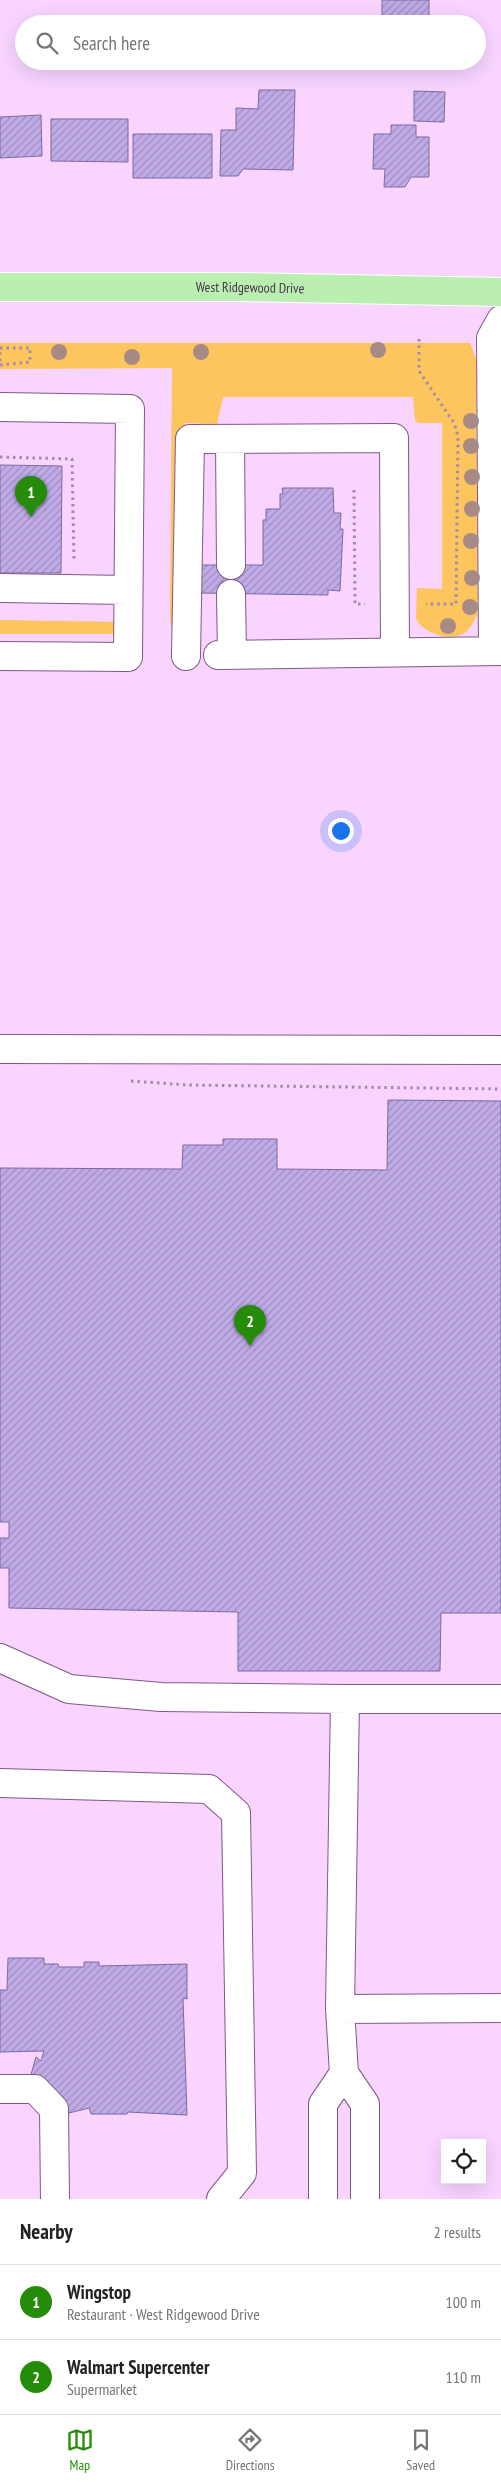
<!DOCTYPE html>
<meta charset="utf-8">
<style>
body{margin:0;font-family:"PT Sans Narrow",sans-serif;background:#f6f6f6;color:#222}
.controls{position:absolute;right:15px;bottom:15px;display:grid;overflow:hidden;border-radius:0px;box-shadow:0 5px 20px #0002}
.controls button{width:45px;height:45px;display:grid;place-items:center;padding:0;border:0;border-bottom:1px solid #e0e0e0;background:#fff;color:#222;font:25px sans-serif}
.you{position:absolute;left:340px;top:830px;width:18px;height:18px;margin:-12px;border:4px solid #fff;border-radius:50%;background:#1a73e8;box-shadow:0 0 0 8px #1a73e833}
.badge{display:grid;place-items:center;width:32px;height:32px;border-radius:50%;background:#248c08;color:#fff;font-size:16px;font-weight:700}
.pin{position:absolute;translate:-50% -41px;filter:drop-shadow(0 1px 2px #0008)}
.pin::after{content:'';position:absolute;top:26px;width:18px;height:15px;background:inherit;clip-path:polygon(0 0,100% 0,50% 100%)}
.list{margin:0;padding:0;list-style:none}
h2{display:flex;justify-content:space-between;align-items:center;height:65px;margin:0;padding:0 20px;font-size:21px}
h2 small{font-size:16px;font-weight:400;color:#767676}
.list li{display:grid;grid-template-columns:32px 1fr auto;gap:15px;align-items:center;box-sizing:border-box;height:75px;padding:0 20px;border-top:1px solid #e0e0e0}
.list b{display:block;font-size:19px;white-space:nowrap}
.list p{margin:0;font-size:16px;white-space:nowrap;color:#767676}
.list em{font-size:16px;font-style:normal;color:#767676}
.icon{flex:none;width:28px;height:28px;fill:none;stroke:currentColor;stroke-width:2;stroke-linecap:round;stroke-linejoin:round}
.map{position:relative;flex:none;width:501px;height:2199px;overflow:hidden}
.search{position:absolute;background:#fff;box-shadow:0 5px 20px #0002;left:15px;right:15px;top:15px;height:55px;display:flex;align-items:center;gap:12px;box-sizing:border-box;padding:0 18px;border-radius:28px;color:#767676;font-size:19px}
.sheet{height:215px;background:#fff}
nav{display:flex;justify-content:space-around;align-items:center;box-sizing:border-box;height:70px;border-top:1px solid #e0e0e0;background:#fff;font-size:14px;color:#767676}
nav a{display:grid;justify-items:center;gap:2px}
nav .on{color:#248c08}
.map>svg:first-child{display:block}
.green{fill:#fdc55e}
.building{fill:url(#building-hatch);stroke:#7d69a0}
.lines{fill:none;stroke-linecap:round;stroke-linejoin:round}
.minor-casing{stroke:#7f5887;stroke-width:30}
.major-casing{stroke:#fff;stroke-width:30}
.path{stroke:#a489a9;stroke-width:3;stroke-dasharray:2.5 4;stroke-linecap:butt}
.minor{stroke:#fff;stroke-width:28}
.major{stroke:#bbefb2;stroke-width:28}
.tree{fill:#a78a85}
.labels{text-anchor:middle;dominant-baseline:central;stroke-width:5;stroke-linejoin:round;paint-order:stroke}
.street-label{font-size:14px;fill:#48364b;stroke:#fae8fe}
</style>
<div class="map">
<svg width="501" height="2199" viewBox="0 0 501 2199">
<defs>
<pattern id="building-hatch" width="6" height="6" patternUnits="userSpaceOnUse" patternTransform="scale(1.25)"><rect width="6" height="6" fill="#c0abe7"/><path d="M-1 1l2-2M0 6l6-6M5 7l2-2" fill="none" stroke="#9e8cbd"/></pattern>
</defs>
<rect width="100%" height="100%" fill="#f8d4ff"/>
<path class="green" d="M0,343H470L476,359L478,613C475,619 472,626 468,630C455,644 422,634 416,618L417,588L442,589V423H419L415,421L413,397H223L217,424L185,423L184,622L177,634L172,631L170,618L172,368L0,369Z
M0,620L121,622L117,634H0Z"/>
<path class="building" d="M382,0H429V20L421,21V24H382Z
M259,90H295L293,170L243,169L238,176H220L221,130H236V108L258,109Z
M414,91L445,92L444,122L414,121Z
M41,115L42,156L0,158V117Z
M51,119H128V162L51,161Z
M391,125H416V137H429V177H411L405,187H384L385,169H373L374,134H391Z
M133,134H212V178H133Z
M0,465L62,466L61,573H0Z
M282,488H333L334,513H341L340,529H343L340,591L328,590V595L198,593V565H263V520H266V509H280V494H283Z
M388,1100L501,1101V1613H441L440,1671H238V1612L9,1608V1568H0V1538H9V1522H0V1168L182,1169L183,1145H223V1139H277V1169L387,1170Z
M8,1958H44V1964H58L59,1967H84V1962H99V1966L187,1964V1999L183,1998L187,2115L128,2112L127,2114H91L89,2108L65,2114L30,2078L36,2057L41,2061L44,2051L0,2052V1990H7Z"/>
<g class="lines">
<g class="minor-casing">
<path id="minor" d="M0,407L130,409L128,657L0,656
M230,439L231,565
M0,588L128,590
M231,594L232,655
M493,651L491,338L501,320
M218,655L501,651
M186,656L190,439L394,438L395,651
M0,1049L501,1050
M0,1658L69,1689L161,1697L345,1699L340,2009L344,2073L365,2104V2199
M345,1699H501
M0,1783L209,1789L236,1813L242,2173L221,2199
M340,2009L501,2008
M0,2089H35L54,2109L55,2199
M323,2199V2104L344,2073"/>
</g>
<g class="major-casing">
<g id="major">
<path id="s1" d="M0,287H237L501,292"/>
</g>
</g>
<path class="path" d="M419,339V371L454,423L458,436L456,604H426
M0,348H30V362L0,365Z
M0,457L72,459L74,561
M354,490L355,604H365
M131,1081L188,1085L501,1089"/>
<use href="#minor" class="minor"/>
<use href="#major" class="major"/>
</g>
<g class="tree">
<circle cx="378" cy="350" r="8"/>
<circle cx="59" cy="352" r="8"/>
<circle cx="201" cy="352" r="8"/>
<circle cx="132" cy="357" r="8"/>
<circle cx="471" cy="421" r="8"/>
<circle cx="471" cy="446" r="8"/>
<circle cx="472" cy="477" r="8"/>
<circle cx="472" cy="509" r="8"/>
<circle cx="471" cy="541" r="8"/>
<circle cx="472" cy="578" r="8"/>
<circle cx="470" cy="607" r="8"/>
<circle cx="448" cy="626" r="8"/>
</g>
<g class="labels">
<g class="street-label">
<text stroke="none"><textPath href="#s1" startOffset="250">West Ridgewood Drive</textPath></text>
</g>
</g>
</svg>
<div class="controls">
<button><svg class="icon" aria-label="locate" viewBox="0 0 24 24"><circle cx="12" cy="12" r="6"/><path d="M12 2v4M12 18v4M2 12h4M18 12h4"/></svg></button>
</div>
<div class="you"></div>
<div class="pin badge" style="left:31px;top:517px">1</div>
<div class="pin badge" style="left:250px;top:1346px">2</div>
<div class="search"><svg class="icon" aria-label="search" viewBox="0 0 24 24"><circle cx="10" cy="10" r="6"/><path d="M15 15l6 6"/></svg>Search here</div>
</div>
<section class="sheet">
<h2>Nearby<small>2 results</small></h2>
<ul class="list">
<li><span class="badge">1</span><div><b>Wingstop</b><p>Restaurant · West Ridgewood Drive</p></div><em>100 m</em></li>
<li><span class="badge">2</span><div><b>Walmart Supercenter</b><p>Supermarket</p></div><em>110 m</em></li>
</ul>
</section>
<nav>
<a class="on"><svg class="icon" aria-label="map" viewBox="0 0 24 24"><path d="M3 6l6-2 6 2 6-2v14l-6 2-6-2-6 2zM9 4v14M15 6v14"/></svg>Map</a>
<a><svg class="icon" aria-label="directions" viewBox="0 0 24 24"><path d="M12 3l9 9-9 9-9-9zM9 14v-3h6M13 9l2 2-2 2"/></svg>Directions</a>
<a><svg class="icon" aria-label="saved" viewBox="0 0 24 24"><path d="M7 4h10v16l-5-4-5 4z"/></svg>Saved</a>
</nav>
